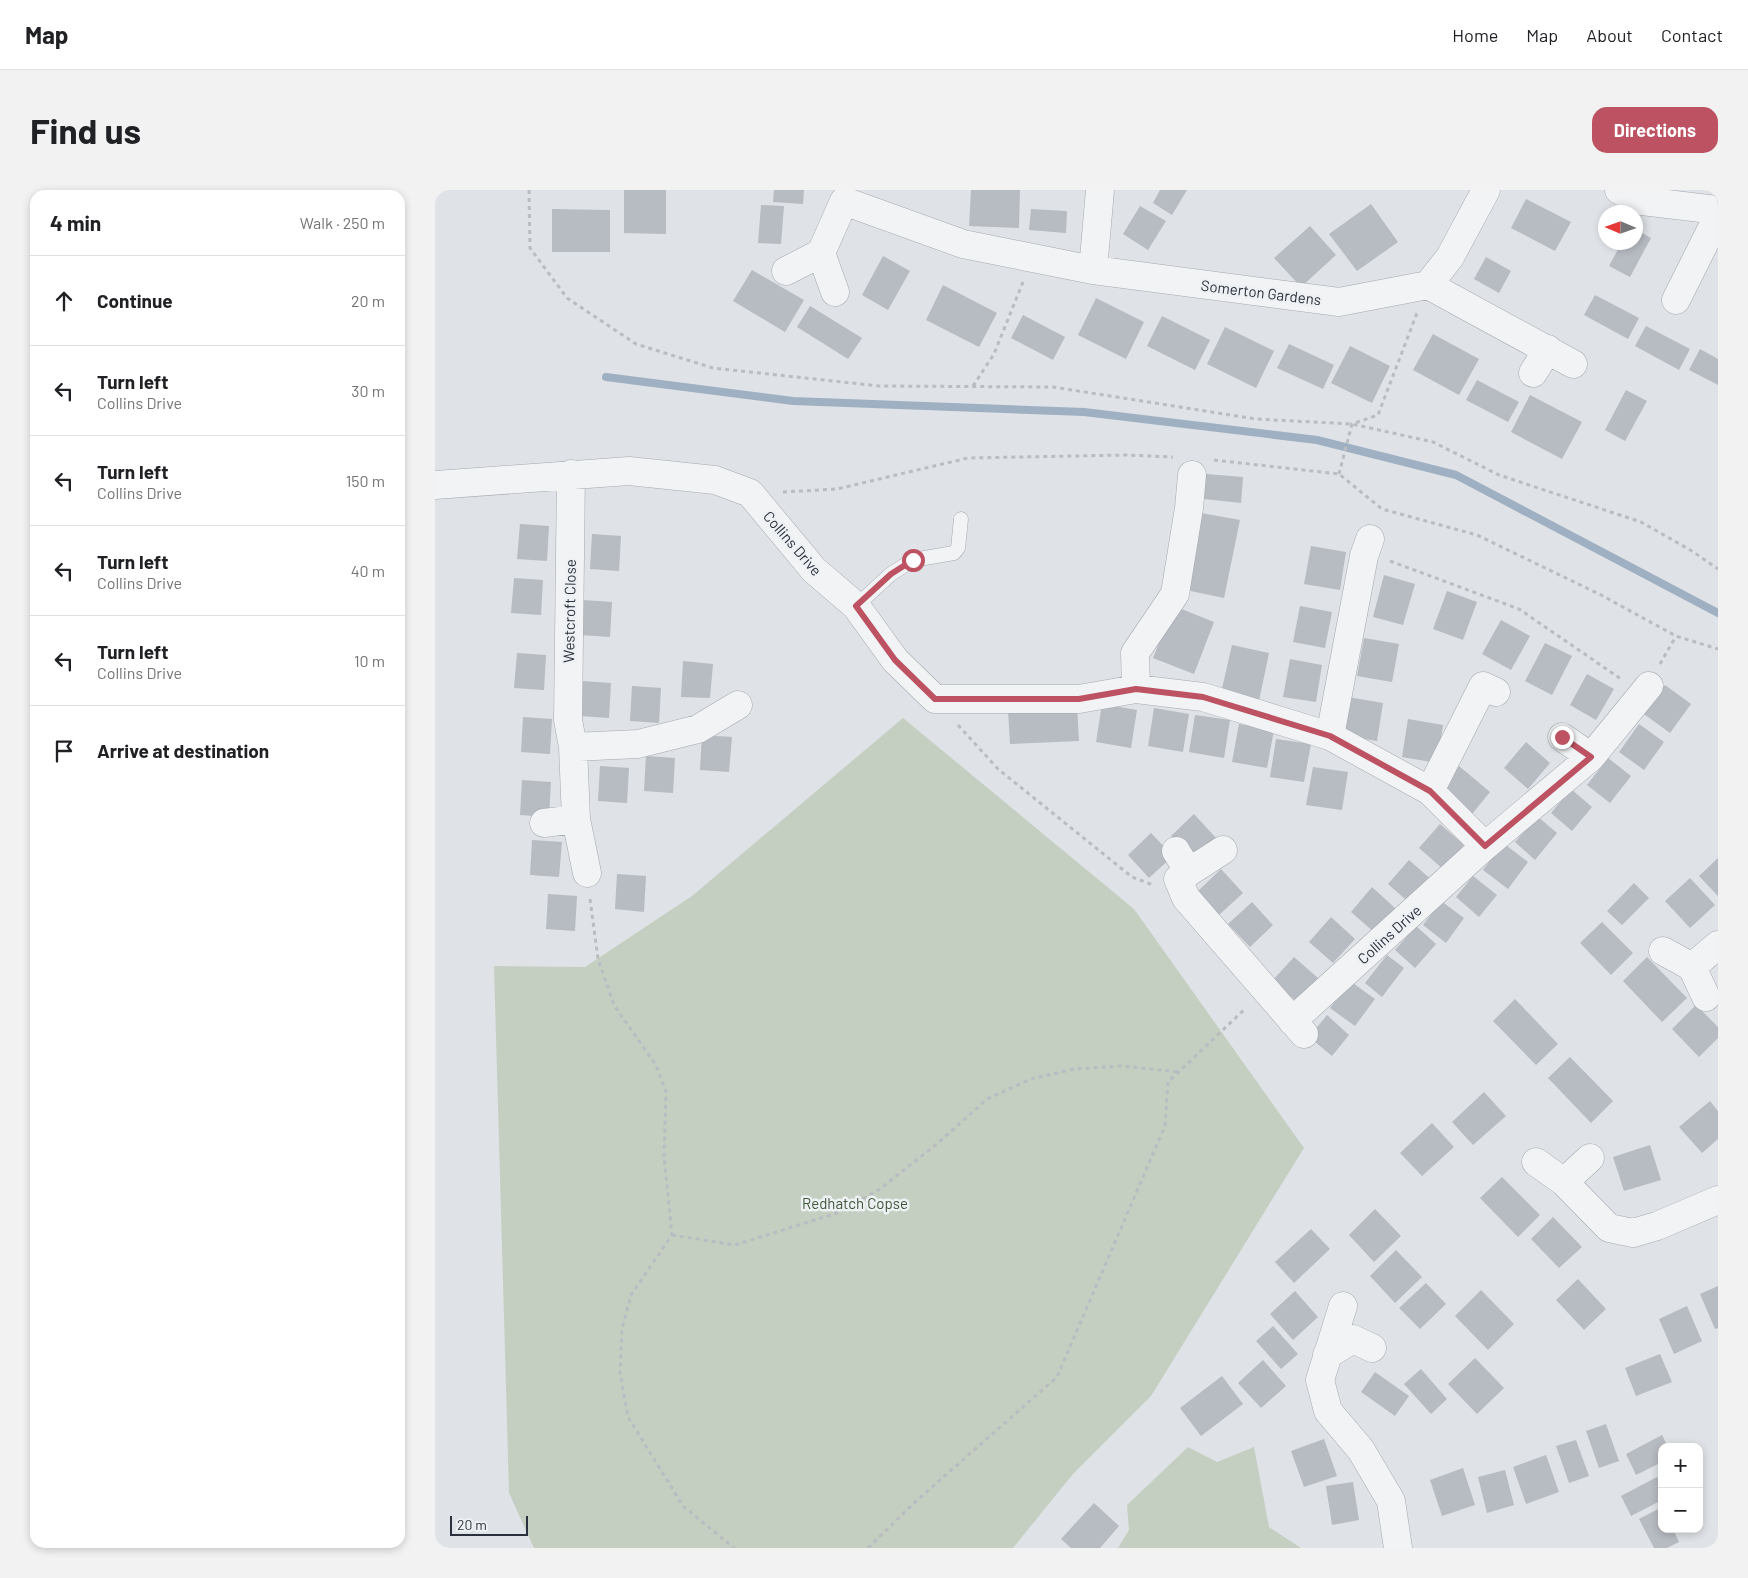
<!DOCTYPE html>
<meta charset="utf-8">
<style>
body{margin:0;font-family:Barlow,sans-serif;background:#f2f2f2;color:#202124}
.controls{position:absolute;right:15px;bottom:15px;display:grid;overflow:hidden;border-radius:10px;box-shadow:0 2px 8px #0003}
.controls button{width:45px;height:45px;display:grid;place-items:center;padding:0;border:0;border-bottom:1px solid #e0e0e0;background:#fff;color:#202124;font:25px sans-serif}
.compass{position:absolute;left:1163px;top:15px;width:45px;height:45px;border-radius:50%;background:#fff;box-shadow:0 2px 8px #0003;rotate:272deg}
.scale{position:absolute;left:15px;bottom:12px;width:78px;box-sizing:border-box;padding-left:5px;border:2px solid #2a303c;border-top:0;font-size:14px;line-height:18px;white-space:nowrap;color:#2a303c;-webkit-text-stroke:4px #eef1f4;paint-order:stroke}
.stop{position:absolute;width:15px;height:15px;margin:-11px;border:4px solid #bd5262;border-radius:50%;background:#fff}
.stop.end{background:#bd5262;border-color:#fff;box-shadow:0 1px 5px #0008}
.list{margin:0;padding:0;list-style:none}
h2{display:flex;justify-content:space-between;align-items:center;height:65px;margin:0;padding:0 20px;font-size:21px}
h2 small{font-size:16px;font-weight:400;color:#757577}
.list li{display:grid;grid-template-columns:32px 1fr auto;gap:15px;align-items:center;box-sizing:border-box;height:90px;padding:0 20px;border-top:1px solid #e0e0e0}
.list b{display:block;font-size:19px;white-space:nowrap}
.list p{margin:0;font-size:16px;white-space:nowrap;color:#757577}
.list em{font-size:16px;font-style:normal;color:#757577}
.icon{flex:none;width:28px;height:28px;fill:none;stroke:currentColor;stroke-width:2;stroke-linecap:round;stroke-linejoin:round}
.map{position:relative;flex:none;width:1283px;height:1358px;overflow:hidden;border-radius:15px}
header{display:flex;align-items:center;gap:30px;box-sizing:border-box;height:70px;padding:0 25px;background:#fff;border-bottom:1px solid #e0e0e0}
header strong{font-size:24px}
nav{display:flex;gap:28px;margin-inline-start:auto;font-size:18px}
.intro{display:flex;align-items:center;justify-content:space-between;box-sizing:border-box;height:120px;padding:0 30px}
h1{margin:0;font-size:35px}
.button{padding:12px 22px;border-radius:15px;background:#bd5262;color:#fff;font-size:18px;font-weight:700}
main{display:flex;gap:30px;padding:0 30px}
aside{flex:1;background:#fff;border-radius:15px;box-shadow:0 2px 8px #0003}
.map>svg:first-child{display:block}
.green{fill:#c5cfc1}
.lines{fill:none;stroke-linecap:round;stroke-linejoin:round}
.stream{stroke:#9eb0c2;stroke-width:8}
.building{fill:#b7bbc2}
.lane-casing{stroke:#a5a9b0;stroke-width:15}
.street-casing{stroke:#a5a9b0;stroke-width:29}
.path{stroke:#b9bcc1;stroke-width:3;stroke-dasharray:4 4;stroke-linecap:butt}
.lane{stroke:#f1f3f5;stroke-width:14}
.street{stroke:#f1f3f5;stroke-width:28}
.route{stroke:#bd5262;stroke-width:6}
.labels{text-anchor:middle;dominant-baseline:central;stroke-width:5;stroke-linejoin:round;paint-order:stroke}
.street-label{font-size:15px;fill:#2a303c;stroke:#eef1f4}
.park-label{font-size:15px;fill:#3e5639;stroke:#eef1f4}
</style>
<header>
<strong>Map</strong>
<nav><a>Home</a><a>Map</a><a>About</a><a>Contact</a></nav>
</header>
<div class="intro"><h1>Find us</h1><a class="button">Directions</a></div>
<main>
<aside>
<h2>4 min<small>Walk · 250 m</small></h2>
<ul class="list">
<li><svg class="icon" aria-label="ahead" viewBox="0 0 24 24"><path d="M12 20V5M6 11l6-6 6 6"/></svg><div><b>Continue</b></div><em>20 m</em></li>
<li><svg class="icon" aria-label="left" viewBox="0 0 24 24"><path d="M17 20v-9H6M10 6l-5 5 5 5"/></svg><div><b>Turn left</b><p>Collins Drive</p></div><em>30 m</em></li>
<li><svg class="icon" aria-label="left" viewBox="0 0 24 24"><path d="M17 20v-9H6M10 6l-5 5 5 5"/></svg><div><b>Turn left</b><p>Collins Drive</p></div><em>150 m</em></li>
<li><svg class="icon" aria-label="left" viewBox="0 0 24 24"><path d="M17 20v-9H6M10 6l-5 5 5 5"/></svg><div><b>Turn left</b><p>Collins Drive</p></div><em>40 m</em></li>
<li><svg class="icon" aria-label="left" viewBox="0 0 24 24"><path d="M17 20v-9H6M10 6l-5 5 5 5"/></svg><div><b>Turn left</b><p>Collins Drive</p></div><em>10 m</em></li>
<li><svg class="icon" aria-label="arrive" viewBox="0 0 24 24"><path d="M6 21V4h12l-3 4 3 4H6"/></svg><div><b>Arrive at destination</b></div></li>
</ul>
</aside>
<div class="map">
<svg width="1283" height="1358" viewBox="0 0 1283 1358">
<rect width="100%" height="100%" fill="#dfe2e6"/>
<path class="green" d="M468,528L699,719L869,958L716,1206L638,1284L578,1358H99L74,1303L59,776L150,777L257,706Z
M753,1257L782,1272L819,1257L834,1337L866,1358H683L694,1340L692,1315Z"/>
<g class="lines">
<path class="stream" d="M171,187L358,211L649,222L882,250L1021,285L1283,423"/>
</g>
<path class="building" d="M189,0H231V44L189,43Z
M339,0H369L368,14L338,12Z
M536,0H585L584,38L534,36Z
M725,0H752L737,25L718,13Z
M1091,9L1136,32L1120,61L1076,38Z
M936,14L963,52L922,81L894,44Z
M326,15L349,16L346,54L323,53Z
M705,16L731,31L713,60L688,44Z
M117,19L175,20V62H117Z
M596,19L632,21L631,43L594,40Z
M875,36L901,65L866,97L839,68Z
M1200,39L1216,48L1195,87L1174,76L1187,52H1200Z
M448,66L475,81L453,120L427,105Z
M1051,67L1076,81L1064,103L1039,89Z
M317,80L369,110L350,142L298,111Z
M508,95L562,123L544,157L491,130Z
M1160,105L1204,128L1193,149L1149,125Z
M661,108L709,132L691,169L643,145Z
M375,116L427,148L413,169L362,137Z
M588,125L630,147L618,170L576,148Z
M727,126L775,150L760,180L712,156Z
M1211,136L1255,159L1244,180L1200,156Z
M790,137L839,161L821,198L772,174Z
M998,144L1044,169L1024,205L978,180Z
M854,154L899,175L888,199L842,178Z
M915,156L955,176L937,213L896,193Z
M1265,159L1283,169V195L1254,180Z
M1042,190L1084,212L1073,232L1031,210Z
M1191,200L1212,211L1190,251L1170,240Z
M1095,205L1147,232L1127,269L1076,242Z
M771,284L808,287L806,313L769,309Z
M766,323L805,330L789,408L751,400Z
M85,334L114,336L112,371L82,369Z
M157,344L186,346L184,381L155,379Z
M876,356L911,362L905,400L869,394Z
M949,385L980,394L968,435L938,427Z
M79,388L108,390L106,425L76,423Z
M1012,401L1042,412L1028,450L998,439Z
M148,410L177,412L175,447L146,445Z
M739,416L779,432L759,484L718,468Z
M865,416L897,422L890,458L858,452Z
M1066,430L1095,446L1076,480L1047,464Z
M929,448L964,454L957,492L922,486Z
M1110,453L1137,466L1117,505L1090,491Z
M797,455L834,463L824,511L786,503Z
M82,463L111,465L109,500L79,498Z
M855,469L887,475L881,512L848,507Z
M248,471L278,474L275,508L246,507Z
M1152,484L1179,499L1161,530L1135,515Z
M147,491L176,493L174,528L145,526Z
M1230,495L1256,514L1235,543L1209,524Z
M197,496L226,498L224,533L195,531Z
M913,507L948,513L942,551L907,545Z
M667,514L702,520L696,558L661,552Z
M642,517L644,551L575,554L573,520Z
M719,518L754,524L748,562L713,556Z
M760,525L795,530L789,568L754,562Z
M88,527L117,529L115,564L86,562Z
M973,529L1008,535L1002,573L967,567Z
M804,534L839,540L832,578L797,572Z
M1204,534L1229,552L1209,580L1184,562Z
M267,545L297,547L294,582L265,580Z
M841,549L876,554L869,592L835,587Z
M1091,552L1115,573L1093,599L1069,578Z
M211,566L240,568L238,603L209,601Z
M1173,568L1196,586L1175,613L1152,595Z
M165,576L194,578L192,613L163,611Z
M1024,576L1055,602L1037,624L1006,598Z
M878,577L913,582L907,620L871,615Z
M87,590L116,592L114,627L85,625Z
M1136,599L1157,617L1137,641L1116,623Z
M759,624L781,648L757,669L736,646Z
M1102,626L1122,643L1100,670L1080,652Z
M1005,634L1029,655L1008,679L984,658Z
M716,643L738,666L714,688L693,665Z
M97,650L127,652L124,687L95,685Z
M1068,653L1093,672L1073,699L1048,680Z
M1283,668V706L1264,686Z
M974,670L998,691L977,715L953,694Z
M786,679L808,703L784,725L763,701Z
M182,684L211,686L209,722L180,719Z
M1038,686L1062,705L1044,727L1021,707Z
M1255,688L1280,715L1255,738L1230,711Z
M1199,693L1214,708L1187,735L1172,721Z
M937,697L961,719L940,743L916,722Z
M113,704L142,706L140,741L111,739Z
M1006,711L1029,728L1011,753L988,735Z
M817,712L838,735L815,757L793,734Z
M896,727L920,749L898,773L874,752Z
M1167,732L1198,763L1176,785L1145,753Z
M981,736L1001,754L980,778L960,760Z
M952,765L969,778L947,807L930,793Z
M859,767L883,788L862,812L837,791Z
M1212,767L1252,808L1227,832L1188,791Z
M915,791L940,809L920,836L895,818Z
M1080,809L1123,854L1101,875L1058,831Z
M1261,815L1283,837V848L1264,867L1237,839Z
M892,825L914,845L897,866L874,847Z
M1135,867L1178,911L1156,933L1113,888Z
M1049,902L1071,926L1038,955L1017,932Z
M1275,911L1283,921V949L1267,963L1244,937Z
M997,933L1019,957L987,986L965,963Z
M1215,955L1226,990L1189,1001L1178,967Z
M1067,987L1105,1025L1083,1047L1045,1008Z
M940,1019L966,1046L939,1072L914,1045Z
M1118,1027L1147,1057L1124,1078L1096,1049Z
M876,1039L895,1059L859,1093L840,1072Z
M961,1060L987,1087L960,1113L935,1086Z
M1143,1089L1171,1119L1149,1140L1121,1110Z
M991,1093L1011,1114L985,1139L964,1118Z
M1283,1096V1138L1280,1139L1265,1104Z
M1046,1100L1079,1134L1053,1160L1020,1126Z
M860,1101L883,1127L858,1150L835,1124Z
M1252,1116L1267,1151L1239,1164L1224,1129Z
M838,1136L863,1164L846,1179L821,1151Z
M1225,1164L1237,1192L1201,1206L1190,1178Z
M1040,1168L1069,1198L1042,1224L1013,1194Z
M828,1170L851,1196L826,1218L803,1193Z
M986,1179L1012,1209L996,1224L969,1194Z
M940,1182L974,1206L960,1226L926,1202Z
M787,1186L808,1214L766,1246L745,1218Z
M1171,1234L1184,1271L1164,1278L1151,1241Z
M1227,1245L1233,1257H1227V1272L1201,1285L1191,1264Z
M889,1249L902,1286L869,1297L856,1261Z
M1141,1250L1154,1286L1134,1293L1121,1256Z
M1111,1265L1124,1302L1091,1314L1078,1277Z
M1028,1278L1040,1315L1007,1326L995,1290Z
M1070,1280L1079,1315L1052,1323L1043,1287Z
M1222,1287L1227,1296V1310L1196,1326L1186,1306Z
M918,1292L924,1330L897,1335L891,1296Z
M659,1313L684,1336L665,1358H636L626,1349Z
M1227,1317V1339H1238L1244,1352L1232,1358H1219L1204,1329Z"/>
<g class="lines">
<g class="lane-casing">
<path id="lane" d="M421,416L456,384L478,370L519,363L523,358L526,329"/>
</g>
<g class="street-casing">
<path id="street" d="M1184,0L1207,11L1283,20
M658,80L665,0
M351,81L386,63
M993,95L1138,174
M400,102L386,63L409,11L528,54L658,80L904,112L993,95L1015,67L1051,0
M1241,110L1283,26
M1098,183L1113,159
M136,284L133,530L138,557L141,629L152,683
M0,295L194,281L280,290L315,303L379,380L421,416L460,470L500,509H644L701,499L768,507L895,546L995,601L1050,656
M701,499L700,463L740,404L754,318L757,285
M895,546L929,366L935,349
M1127,547L1156,567
M138,557L203,554L263,539L303,515
M995,601L1048,496L1061,502
M109,633L141,629
M788,660L743,689L751,708L869,844
M741,661L754,682
M1228,761L1257,777L1283,755
M1257,777L1271,807
M857,831L1050,656L1156,567L1214,496
M1101,972L1129,992L1174,1038L1198,1043L1222,1036L1283,1010
M1129,992L1155,968
M908,1116L885,1190L893,1221L926,1260L956,1311L963,1358
M892,1165L918,1149L937,1158"/>
</g>
<path class="path" d="M94,0L95,58L132,108L201,154L278,178L444,196L618,197L821,229L917,234L998,252L1064,285L1206,332L1257,361L1283,379
M538,196L559,164L588,92
M779,270L904,284L947,319L1042,345L1166,405L1241,446L1283,459
M904,284L917,234L943,225L982,123
M348,302L402,299L533,268L691,265L738,267
M955,371L1084,419L1186,489
M1225,474L1241,446
M523,535L563,579L697,687L718,695
M155,709L163,769L179,815L221,875L231,902L229,966L237,1045L196,1105L187,1139L185,1183L193,1227L248,1316L299,1358
M237,1045L300,1055L402,1023L445,999L503,953L552,909L596,889L639,879L688,876L745,882
M433,1358L479,1313L622,1187L730,936L733,892L811,818"/>
<use href="#lane" class="lane"/>
<use href="#street" class="street"/>
</g>
<g class="lines">
<path class="route" d="M478,370L456,384L421,416L460,470L500,509H644L701,499L768,507L895,546L995,601L1050,656L1156,567L1127,547"/>
</g>
<g class="labels">
<g class="street-label">
<text transform="translate(826 102) rotate(7)">Somerton Gardens</text>
<text transform="translate(358 353) rotate(49)">Collins Drive</text>
<text transform="translate(134 421) rotate(-89)">Westcroft Close</text>
<text transform="translate(954 744) rotate(-42)">Collins Drive</text>
</g>
<g class="park-label">
<text x="420" y="1013">Redhatch Copse</text>
</g>
</g>
</svg>
<div class="controls">
<button>+</button>
<button>−</button>
</div>
<svg class="compass" viewBox="-18 -18 36 36"><path d="M0-13l5 13h-10z" fill="#e53935"/><path d="M0 13l5-13h-10z" fill="#757577"/></svg>
<div class="scale">20 m</div>
<div class="stop" style="left:478px;top:370px"></div>
<div class="stop end" style="left:1127px;top:547px"></div>
</div>
</main>
